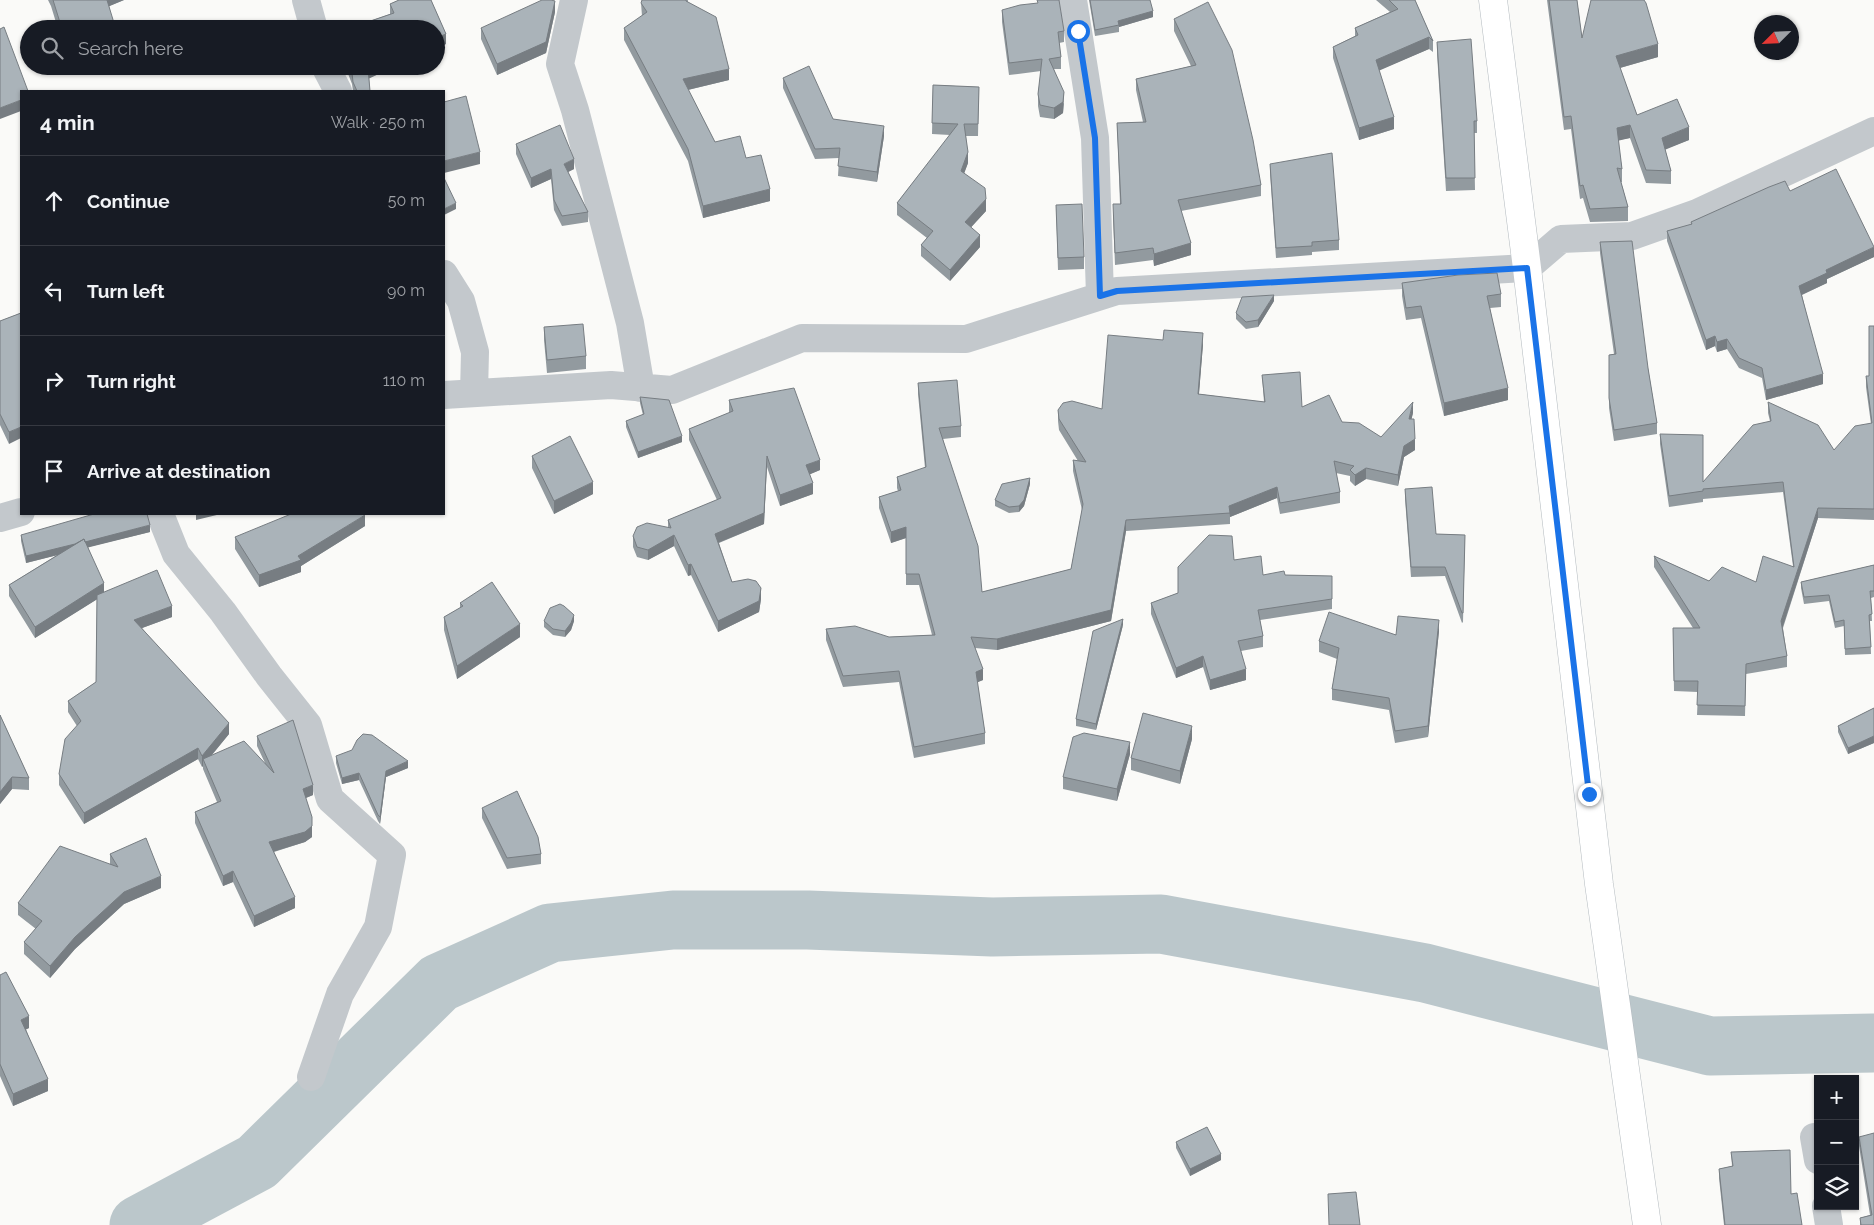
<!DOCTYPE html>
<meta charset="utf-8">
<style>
body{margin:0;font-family:Raleway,sans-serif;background:#242831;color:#f1f3f6}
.controls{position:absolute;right:15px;bottom:15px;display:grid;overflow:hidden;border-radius:0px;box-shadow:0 1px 4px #0004}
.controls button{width:45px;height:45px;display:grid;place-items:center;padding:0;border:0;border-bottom:1px solid #363941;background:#171b24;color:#f1f3f6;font:25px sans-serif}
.compass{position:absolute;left:1754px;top:15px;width:45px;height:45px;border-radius:50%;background:#171b24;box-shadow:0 1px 4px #0004;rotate:246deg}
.stop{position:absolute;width:15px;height:15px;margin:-11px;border:4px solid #1a73e8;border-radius:50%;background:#fff}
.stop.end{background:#1a73e8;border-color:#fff;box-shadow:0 1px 5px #0008}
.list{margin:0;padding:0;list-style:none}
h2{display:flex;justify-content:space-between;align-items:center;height:65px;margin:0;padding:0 20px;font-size:21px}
h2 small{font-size:16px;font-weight:400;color:#9ea1a6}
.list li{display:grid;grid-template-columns:32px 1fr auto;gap:15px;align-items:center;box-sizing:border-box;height:90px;padding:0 20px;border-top:1px solid #363941}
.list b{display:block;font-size:19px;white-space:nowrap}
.list em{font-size:16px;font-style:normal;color:#9ea1a6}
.icon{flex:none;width:28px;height:28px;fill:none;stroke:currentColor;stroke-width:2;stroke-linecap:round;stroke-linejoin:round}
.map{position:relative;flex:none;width:1874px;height:1225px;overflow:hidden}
.search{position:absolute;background:#171b24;box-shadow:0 1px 4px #0004;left:20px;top:20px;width:425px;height:55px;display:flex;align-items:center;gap:12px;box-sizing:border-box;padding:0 18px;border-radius:28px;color:#9ea1a6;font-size:19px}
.panel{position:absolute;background:#171b24;box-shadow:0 1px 4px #0004;left:20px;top:90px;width:425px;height:425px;border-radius:0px}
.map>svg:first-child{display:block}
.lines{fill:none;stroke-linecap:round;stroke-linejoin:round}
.river{stroke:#bbc7cb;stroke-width:59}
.secondary-casing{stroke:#b3babf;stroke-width:29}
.street{stroke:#c3c8cc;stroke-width:28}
.secondary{stroke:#fff;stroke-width:28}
.wall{fill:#929a9f}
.shaded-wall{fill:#777d82}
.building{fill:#aab3b9;stroke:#777d82}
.route{stroke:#1a73e8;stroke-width:6}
</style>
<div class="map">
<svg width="1874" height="1225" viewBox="0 0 1874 1225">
<rect width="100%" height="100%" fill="#fafaf8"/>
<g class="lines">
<path class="river" d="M139,1225L257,1162L439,983L550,933L673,920H808L992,927L1161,924L1425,973L1710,1046L1874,1043"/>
<g class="secondary-casing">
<path id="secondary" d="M1493,0L1527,268L1599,884L1647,1225"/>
</g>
<path class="street" d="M306,0L314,29
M574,0L560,64L575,110L630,323L641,388
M1073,0L1095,138L1100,296
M325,66L338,91
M444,274L461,301L475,352L474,393
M444,395L611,385L672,390L802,338L966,339L1117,291L1527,268L1561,239L1632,236L1697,213L1874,131
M160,514L176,554L223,612L269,676L308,725L330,799L392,855L378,927L340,994L311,1077
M0,518L21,512
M1814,1137L1818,1160
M1826,1206L1829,1225"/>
<use href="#secondary" class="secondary"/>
</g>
<path class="wall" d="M48,0H124L109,6L114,29H58L51,6Z
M399,0H431L446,34V44L436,48V29H347L390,14V4Z
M688,0V2L729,80L688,90L715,142L746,158L770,201L703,218L688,161L624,40V28L642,16L641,3Z
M1089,0H1150L1153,17L1119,27V32L1095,36Z
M1376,0H1415L1433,41V52L1429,49L1379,70L1394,129L1359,140L1333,58V47L1355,36V28L1390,12Z
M1547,0H1577L1582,38L1658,57L1620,68L1637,115L1689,140L1665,149L1671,171V184L1646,183L1630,138L1618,140L1622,169V182H1621L1628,207V221L1590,222L1583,198L1580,199L1571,129L1564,130Z
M1002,10L1064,31V42L1059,43L1061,57V69H1054L1064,104L1063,113L1054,119L1040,117L1038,106V94L1041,71L1009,75L1002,22Z
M555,12L546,53L497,75L481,39V28Z
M1174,19L1261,185V196L1181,211L1191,255L1154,266L1153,260L1115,265L1113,216L1120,204L1117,123L1143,122L1136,90V79L1191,66L1174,31Z
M1437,42L1477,121V133H1474L1475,190L1446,191L1437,54Z
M345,66H396L369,78L370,91H353L352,84Z
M783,78L833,119L884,136L877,182L838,176L839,158L815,159L783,88Z
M933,85L979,87L978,136H966L968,163L964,173L986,211L971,227L980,247L950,281L921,256V245L927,238L897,215V203L950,135L932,134Z
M516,144L574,169L568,172L588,212V222L562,226L554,210L551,179L531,188L516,154Z
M1270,164L1339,240V250L1312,252V255L1276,258L1270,173Z
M1790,191L1874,257L1827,279V283L1802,295L1823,384L1766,400L1762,378L1739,368L1727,349L1717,352L1715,346L1706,350L1667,241V231L1691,225V222Z
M1056,205L1084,257V269L1058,270Z
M1600,242L1648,368L1657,423V434L1614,441L1609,408V355L1614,354L1600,253Z
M1402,283L1501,294V307L1490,308L1508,400L1444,416L1421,318L1406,320L1402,296Z
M1274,301L1258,327L1246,329L1236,319V313Z
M21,313L9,444L0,425V321Z
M1874,326V520L1818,518L1783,628L1787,656V667L1746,674L1745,716L1697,715L1698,692L1674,691L1673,628H1693L1654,567V556L1709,581L1756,582L1793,566L1783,492L1703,499V502L1669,507L1660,444V434L1703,482L1770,421L1768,413V402L1834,450L1871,424L1866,387V376H1869Z
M544,327L586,356V369L547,373L544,340Z
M1203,344L1199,394L1264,402L1262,375L1302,407L1381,437L1413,413L1411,419L1415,450L1404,457L1398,486L1366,479L1355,486L1350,481V476L1336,473L1340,492V503L1280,514L1277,498L1230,517V524L1126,531L1111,621L997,650L975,648L983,680L977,682L985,733V744L914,758L899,682L843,687L826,640V629L889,637L932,635L919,585H906V538L891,543L879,508V497L898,491L897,488V477L925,468L918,394V383L961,426V437L943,439L982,592L1071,569L1082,510L1073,471V460L1078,461L1059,430L1058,421V410L1102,409Z
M640,397L682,442L638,458L626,427V421L643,415L640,403Z
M729,400L820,470L810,474L813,494L780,506L767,467L764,524L719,543L732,582L761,599L759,612L718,632L691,575L688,576L674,546L648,560L637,557L633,547V536L668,528V520L717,500L689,440V429L729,413Z
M532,456L593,494L554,514L532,468Z
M1030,484L1024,506L1019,512L1009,513L995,506V500Z
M1405,489L1436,534L1465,535L1463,622L1462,623L1445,576L1411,577L1405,499Z
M365,526L301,566V572L259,587L235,549V537Z
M150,532L88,547L104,592L172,617L142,628L229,734L212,755L265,763L257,746V736L313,795L306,798L312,837L305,842L274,852L295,908L254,927L233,882L223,886L195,823V812L217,802L203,769V766L202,767L198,759L84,824L59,785V774L77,726L68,712V701L96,682L97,599L35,638L9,596V585L57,555L26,563L21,541V535Z
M1234,560L1263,575L1332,576V609L1260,620L1263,636V647L1241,651L1246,680L1210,690L1203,667L1176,678L1151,614V603L1178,593Z
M1874,565V597L1871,598L1872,621H1870L1871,654L1845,655L1844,626L1835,628L1829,601L1804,604L1801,588V582Z
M460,603L520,637L457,679L444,630V617L460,608Z
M544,621H574L571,630L565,637L553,635L544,627Z
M1123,625L1096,730L1076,726V719Z
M1439,631L1428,737L1395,743L1389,710L1332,700V689L1337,659L1319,652V641Z
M1874,708V743L1848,754L1838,732V726Z
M0,715L29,778V790L12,789L0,804Z
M1192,739L1180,784L1131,770V758Z
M1130,754L1117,801L1063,789V777Z
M336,756L408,768L386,777L380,824L378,821L359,780L342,784L336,763Z
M482,808L541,854V864L507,869L482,818Z
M110,854L161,888L124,904L75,949L50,978L24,954V942L36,929L18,915V903L110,864Z
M0,975L29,1028L26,1029L48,1091L13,1106L0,1076Z
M1859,1137L1874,1225H1860V1218L1870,1215L1859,1146Z
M1176,1142L1221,1160L1190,1176L1176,1148Z
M1731,1152L1791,1194L1802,1225H1724L1719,1178V1169L1732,1166Z"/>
<path class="shaded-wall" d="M105,0H124L105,8Z
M555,1V12L546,53L497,75V64Z
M1153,11V17L1119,27L1118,21Z
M114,23V29H96Z
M446,34V44L436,48V38Z
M1429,37V49L1376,72V60Z
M1658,44V57L1616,69V56Z
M373,66H396L368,79V68Z
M729,69V80L683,91V79Z
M1064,92L1063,113L1054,119V108Z
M21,100V111L0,119V108Z
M1394,117V129L1359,140V128Z
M1630,125V138L1617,141V128Z
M884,126V136L877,182V172Z
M1689,127V140L1662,151V138Z
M480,152V164L444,173V161Z
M968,152V163L961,182V171Z
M574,159V169L564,174V164Z
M551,169V179L531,188V178Z
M770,189V201L703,218V206Z
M986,199V211L965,234V222Z
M456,203V209L444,215V209Z
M980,235V247L950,281V270Z
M1191,243V255L1154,266V254Z
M1874,247V257L1827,279V283L1799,296V286L1826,270Z
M1274,295V301L1258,327V320Z
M1203,333V344L1198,405V394Z
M1715,336V346L1706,350V340Z
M1727,339V349L1717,352V342Z
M1823,374V384L1766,400V390Z
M1508,388V400L1444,416V403Z
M1413,402V413L1409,430V419Z
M21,427V438L9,444V432Z
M682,436V442L638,458V452Z
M1415,439V450L1404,457L1398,486V475L1404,446Z
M767,456L764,524L715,544V534Z
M820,460V470L806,476V465Z
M1366,468V479L1355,486V475Z
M1030,478V484L1024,506L1019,512V506Z
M593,482V494L554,514V501Z
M813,483V494L780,506V495Z
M1277,487V498L1230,517L1229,506Z
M1818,508V518L1781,632V621Z
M196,514H221L196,520Z
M365,515V526L301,566V572L259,587V575L298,556Z
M1126,520V531L1111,621L997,650V639Z
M150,525V532L26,563V556Z
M906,527V538L891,543V532Z
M674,535V546L648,560V550Z
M691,564V575L688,576V565Z
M104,583V595L35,638V627Z
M761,588V599L759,612L718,632V621Z
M172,606V617L134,631V620Z
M574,615V621L571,630L565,637V631Z
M1123,619V625L1096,730V724Z
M1439,620V631L1428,737V726Z
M520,624V637L457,679V666Z
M1203,656V667L1176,678V668Z
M983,669V680L976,683V672Z
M1246,669V680L1210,690V680Z
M229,723V734L205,763L203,759V766L202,767V756Z
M1192,726V739L1180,784V771Z
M1874,736V743L1848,754V748Z
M1130,742V754L1117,801V789Z
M198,748V759L84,824V813Z
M408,761V768L386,777L380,824V817L386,771Z
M359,773V780L342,784V778Z
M12,777V789L0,804V792Z
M313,785V795L303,799V789Z
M312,826V837L305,842L269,853V842Z
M233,871V882L223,886V876Z
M161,876V888L124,904L75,949L50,978V966L75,937L124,892Z
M295,897V908L254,927V916Z
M29,1016V1028L21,1032V1020Z
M48,1079V1091L13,1106V1094Z
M1221,1154V1160L1190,1176V1169Z"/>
<path class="building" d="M53,0H107L114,23L96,29H62Z
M399,0H431L446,34L436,38V29H347L394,13L390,4Z
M542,0H551L555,1L546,42L497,64L481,28Z
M642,0H686V1L716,17L729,69L683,79L715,142L740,136L746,158L761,155L770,189L703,206L688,149L624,28L647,12L641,3Z
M1037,0H1059L1064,31L1058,32L1061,57L1049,59L1064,92L1063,102L1054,108L1040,105L1038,94L1042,59L1009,63L1002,10L1020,5L1038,3Z
M1090,0H1150L1153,11L1118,21L1119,25L1095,30Z
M1389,0H1415L1433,41L1429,37L1376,60L1394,117L1359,128L1333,47L1358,35L1355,28L1398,9Z
M1549,0H1577L1582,38L1591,0H1644L1646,3L1658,44L1616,56L1637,115L1677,99L1689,127L1662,138L1671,171L1646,170L1630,125L1617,128L1622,169L1617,168L1628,207L1590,209L1583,185L1580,186L1571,116L1564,117Z
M1208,2L1232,50L1253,140L1261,185L1178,200L1191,243L1154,254L1153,248L1115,253L1113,204H1121L1117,123L1146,122L1136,79L1196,65L1174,19Z
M4,27L28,91H21V100L0,108V29Z
M1471,39L1477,121H1474L1475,178H1446L1437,42Z
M349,66H373L368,68L370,91H357L353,82L352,73Z
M809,66L833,119L884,126L877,172L838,166L840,148L815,149L783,78Z
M933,85L979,87L978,124H964L968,152L961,171L985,188L986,199L965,222L980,235L950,270L921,245L933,231L897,203L958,124L932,123Z
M466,96L480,152L444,161V102Z
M560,125L574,159L564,164L588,212L562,216L554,200L551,169L531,178L516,144Z
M1332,153L1339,240L1312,242V246L1276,248L1270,164Z
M1836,169L1874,247L1826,270L1827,273L1799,286L1823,374L1766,390L1762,368L1739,358L1727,339L1717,342L1715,336L1706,340L1667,231L1692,224L1691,222L1769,187L1785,181L1790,191Z
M444,178L456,203L444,209Z
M1082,204L1084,257L1058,258L1056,205Z
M1632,241L1648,368L1657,423L1614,430L1609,398V355L1616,354L1600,242Z
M1497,273L1501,294L1487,296L1508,388L1444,403L1421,306L1406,308L1402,283L1458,275Z
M1274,295L1258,320L1246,322L1236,313L1242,297Z
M21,313V427L9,432L0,414V321Z
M583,324L586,356L547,360L544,327Z
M1869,326H1874V509L1818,508L1781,621L1787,656L1746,664L1745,706L1697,705L1698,681H1674L1673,628H1700L1654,556L1709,581L1722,567L1756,582L1763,556L1794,567L1783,482L1703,489V491L1669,496L1660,434L1703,435V482L1753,425L1771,421L1768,402L1818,425L1834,450L1855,426L1872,423L1866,376H1869Z
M1164,330L1203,333L1198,394L1265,402L1262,375L1300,372L1302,407L1329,395L1342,422L1359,423L1381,437L1413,402L1409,419H1414L1415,439L1404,446L1398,475L1366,468L1355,475L1350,470L1354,466L1334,461L1340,492L1280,503L1277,487L1229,506L1230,513L1126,520L1111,610L997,639L971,637L983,669L976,672L985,733L914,747L899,671L843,676L826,629L855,626L889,637L935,635L919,574H906V527L891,532L879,497L901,490L897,477L926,467L918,383L957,380L961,426L939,428L978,546L982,592L1071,569L1083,504L1073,460L1086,462L1059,419L1058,410L1063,403L1072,401L1102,409L1108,335L1163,340Z
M794,388L820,460L806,465L813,483L780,495L767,456L764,513L715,534L732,582L748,579L756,581L761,588L759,601L718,621L691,564L688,565L674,535L648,550L637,547L633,536L637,527L647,523L671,528L668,520L721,498L689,429L733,411L729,400Z
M640,397L669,400L682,436L638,452L626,421L644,414Z
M570,436L593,482L554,501L532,456Z
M1030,478L1024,500L1019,506L1009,507L995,500L1002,484Z
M1432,487L1436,534L1465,535L1463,613H1462L1445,567H1411L1405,489Z
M94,514H147L150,525L85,542L84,539L75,544L26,556L21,535Z
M291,514H364L365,515L298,556L301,560L259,575L235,537Z
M1209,535L1232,536L1234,560L1261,556L1263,575L1284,571L1285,575L1332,576V599L1258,610L1263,636L1238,641L1246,669L1210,680L1203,656L1176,668L1151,603L1178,593V567Z
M84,539L104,583L35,627L9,585Z
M1874,565V591H1870L1872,614L1869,615L1871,647L1845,649L1844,620L1835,622L1829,595L1804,597L1801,582Z
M157,570L172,606L134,620L229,723L202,756L198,748L84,813L59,774L65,739L81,721L68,701L96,682L97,595Z
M492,582L520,624L457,666L444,617L463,606L460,603Z
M560,604L564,606L574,615L571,623L565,631L553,629L544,621L550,608Z
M1329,612L1396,635L1398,616L1439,620L1428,726L1395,731L1389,698L1332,689L1339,648L1319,641Z
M1123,619L1096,724L1076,719L1093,631Z
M1874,708V736L1848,748L1838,726Z
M1143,713L1192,726L1180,771L1131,758Z
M0,715L29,778L12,777L0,792Z
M293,720L313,785L303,789L312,817V826L305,832L269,842L295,897L254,916L233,871L223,876L195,812L221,801L203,759L244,741L274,773L257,736Z
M1084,733L1130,742L1117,789L1063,777L1073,737Z
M363,734L372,735L408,761L386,771L380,817L378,815L359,773L342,778L336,756L352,750L357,740Z
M517,791L538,837L541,854L507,858L482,808Z
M146,838L161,876L124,892L75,937L50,966L24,942L42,921L18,903L60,846L118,867L110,854Z
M6,972L29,1016L21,1020L48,1079L13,1094L0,1064V975Z
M1207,1127L1221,1154L1190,1169L1176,1142Z
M1874,1133V1225H1861L1860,1218L1872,1215L1859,1137Z
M1790,1150L1791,1194L1797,1193L1802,1225H1725L1719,1169L1733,1166L1731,1152Z
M1356,1192L1360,1225H1329L1328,1194Z"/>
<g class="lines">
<path class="route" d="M1078,31L1095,138L1100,296L1117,291L1527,268L1589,794"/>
</g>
</svg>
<div class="controls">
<button>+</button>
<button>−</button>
<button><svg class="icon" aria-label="layers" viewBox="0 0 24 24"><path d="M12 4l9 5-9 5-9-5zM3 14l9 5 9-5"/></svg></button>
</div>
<svg class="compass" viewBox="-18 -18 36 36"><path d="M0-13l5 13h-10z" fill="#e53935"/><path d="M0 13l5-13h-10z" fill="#9ea1a6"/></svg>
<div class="stop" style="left:1078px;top:31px"></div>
<div class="stop end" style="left:1589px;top:794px"></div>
<div class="search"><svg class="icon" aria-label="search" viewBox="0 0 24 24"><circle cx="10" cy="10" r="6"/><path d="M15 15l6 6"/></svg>Search here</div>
<section class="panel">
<h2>4 min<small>Walk · 250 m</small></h2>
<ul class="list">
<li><svg class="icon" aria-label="ahead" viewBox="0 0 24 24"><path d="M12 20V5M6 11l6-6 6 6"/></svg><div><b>Continue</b></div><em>50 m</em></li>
<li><svg class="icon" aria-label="left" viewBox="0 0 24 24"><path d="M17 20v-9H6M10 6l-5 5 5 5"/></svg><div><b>Turn left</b></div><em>90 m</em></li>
<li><svg class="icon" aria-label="right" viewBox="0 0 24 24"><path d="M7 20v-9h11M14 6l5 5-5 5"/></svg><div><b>Turn right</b></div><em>110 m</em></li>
<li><svg class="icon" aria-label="arrive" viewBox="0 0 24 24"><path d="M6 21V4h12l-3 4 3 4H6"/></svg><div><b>Arrive at destination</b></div></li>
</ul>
</section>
</div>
